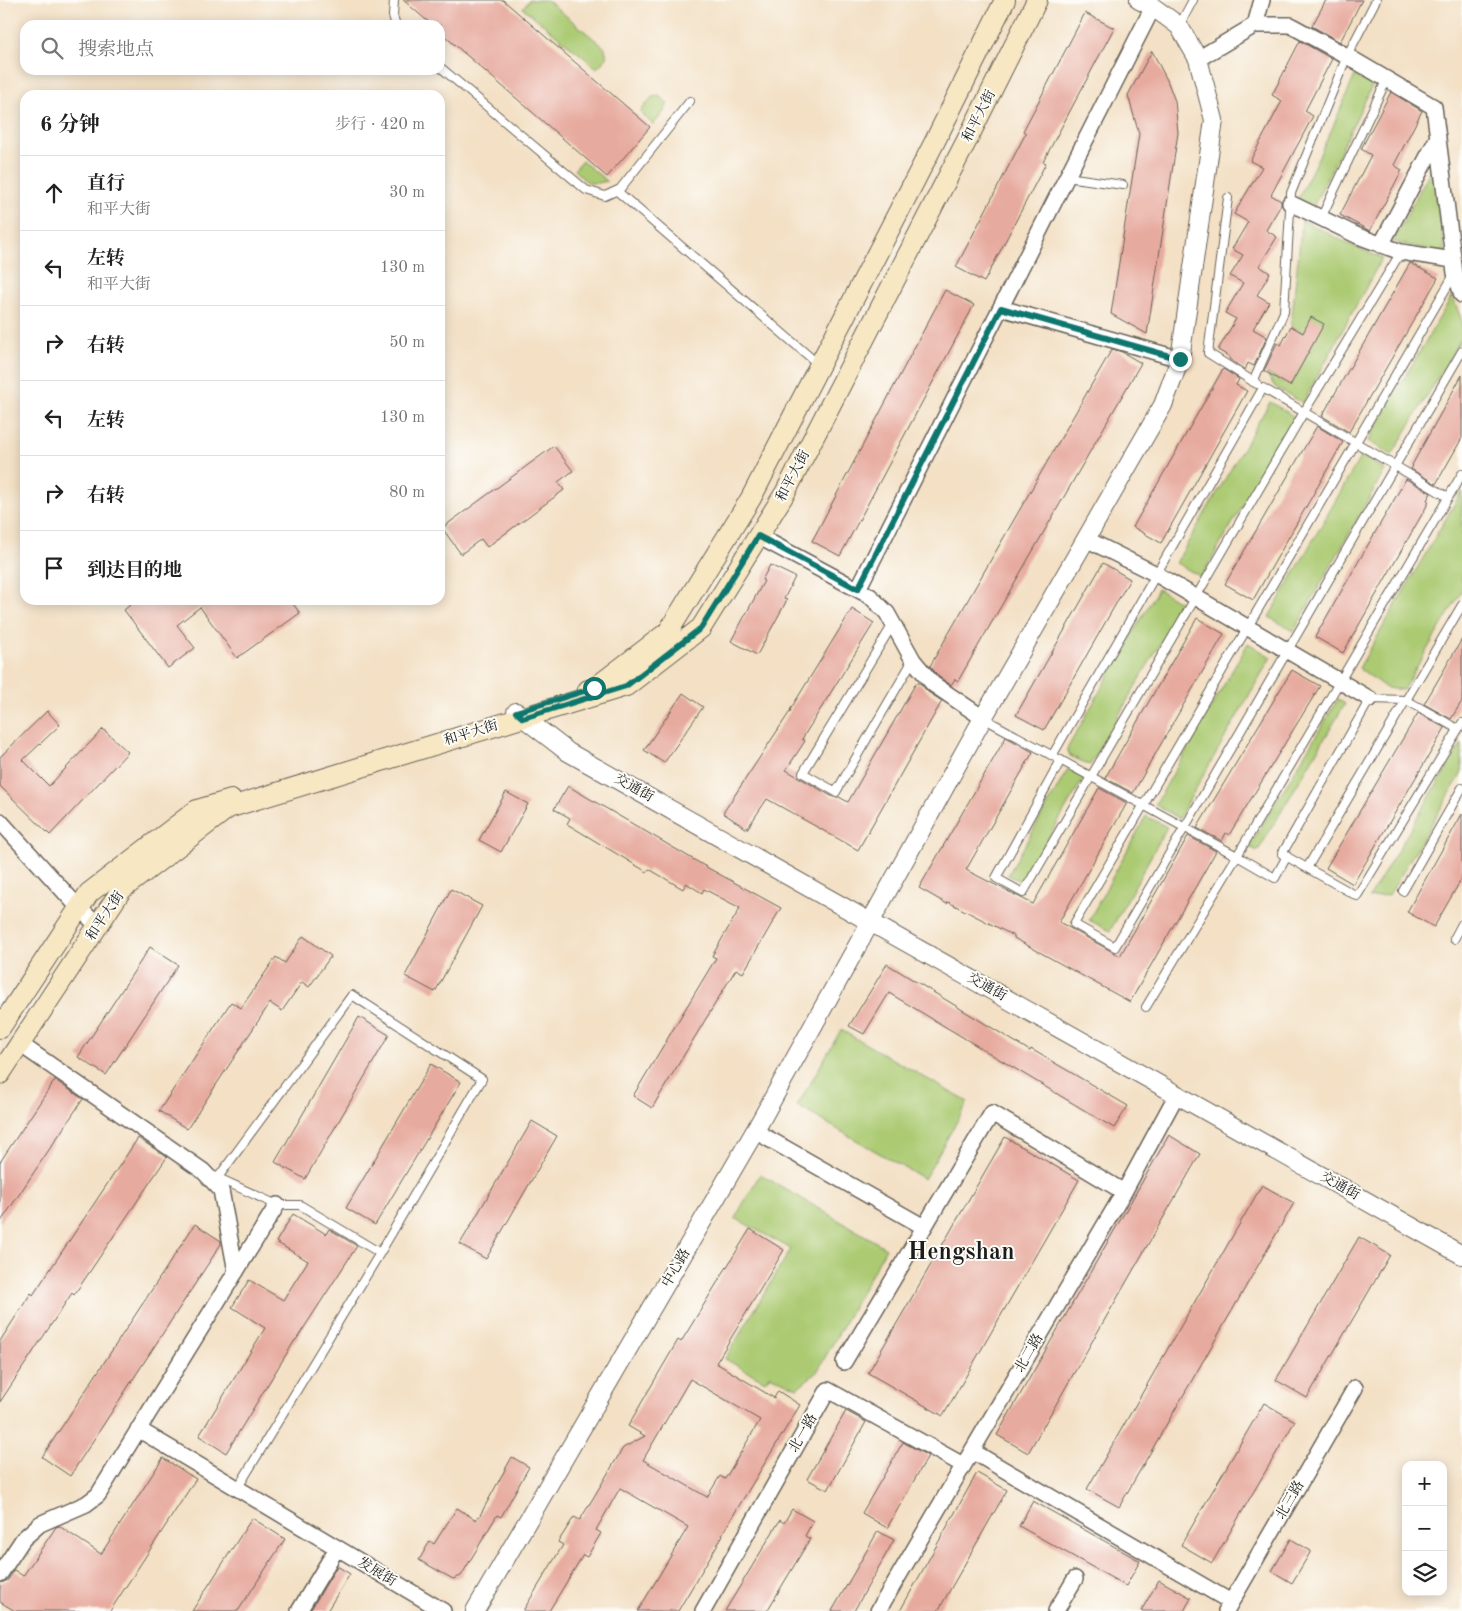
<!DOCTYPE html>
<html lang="zh">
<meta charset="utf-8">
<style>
body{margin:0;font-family:"Old Standard TT","Noto Serif SC",serif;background:#f2f2f2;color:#222}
.controls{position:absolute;right:15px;bottom:15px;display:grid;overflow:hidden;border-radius:10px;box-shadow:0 2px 12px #0003}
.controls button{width:45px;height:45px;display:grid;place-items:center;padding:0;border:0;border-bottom:1px solid #e0e0e0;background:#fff;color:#222;font:25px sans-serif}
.stop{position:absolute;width:15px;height:15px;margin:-11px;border:4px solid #0f766e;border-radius:50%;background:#fff}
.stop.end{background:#0f766e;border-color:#fff;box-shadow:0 1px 5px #0008}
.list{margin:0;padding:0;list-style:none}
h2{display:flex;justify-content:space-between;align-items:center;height:65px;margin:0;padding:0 20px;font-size:21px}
h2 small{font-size:16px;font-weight:400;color:#767676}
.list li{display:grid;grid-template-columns:32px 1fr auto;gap:15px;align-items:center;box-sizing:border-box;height:75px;padding:0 20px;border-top:1px solid #e0e0e0}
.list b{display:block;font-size:19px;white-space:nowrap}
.list p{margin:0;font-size:16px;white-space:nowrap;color:#767676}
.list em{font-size:16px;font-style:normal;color:#767676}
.icon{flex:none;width:28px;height:28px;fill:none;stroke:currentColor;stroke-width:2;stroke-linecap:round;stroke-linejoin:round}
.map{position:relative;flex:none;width:1462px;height:1611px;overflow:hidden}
.search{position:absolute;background:#fff;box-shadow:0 2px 12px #0003;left:20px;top:20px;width:425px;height:55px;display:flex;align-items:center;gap:12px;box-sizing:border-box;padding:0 18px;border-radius:15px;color:#767676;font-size:19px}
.panel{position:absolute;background:#fff;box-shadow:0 2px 12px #0003;left:20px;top:90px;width:425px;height:515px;border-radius:15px}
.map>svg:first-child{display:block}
.green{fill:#abca72;stroke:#647347}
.building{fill:#e7aa9f;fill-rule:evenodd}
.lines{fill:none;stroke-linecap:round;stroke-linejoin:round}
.service-casing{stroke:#676157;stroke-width:10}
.minor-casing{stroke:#676157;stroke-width:18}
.tertiary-casing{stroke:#676157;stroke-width:20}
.secondary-casing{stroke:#676157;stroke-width:22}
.service{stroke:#fff;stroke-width:8}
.minor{stroke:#fff;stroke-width:15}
.tertiary{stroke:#fff;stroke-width:18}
.secondary{stroke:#f7e8c3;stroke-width:20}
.route{stroke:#0f766e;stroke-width:6}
.labels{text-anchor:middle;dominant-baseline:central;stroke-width:4;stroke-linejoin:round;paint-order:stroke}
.street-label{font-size:14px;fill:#1c1c1c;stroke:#fdfcf7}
.town-label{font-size:24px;font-weight:bold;fill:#1c1c1c;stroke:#fdfcf7}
</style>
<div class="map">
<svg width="1462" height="1611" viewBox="0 0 1462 1611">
<rect width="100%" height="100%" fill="#fdfcf7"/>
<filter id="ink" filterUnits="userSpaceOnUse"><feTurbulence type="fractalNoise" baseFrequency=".02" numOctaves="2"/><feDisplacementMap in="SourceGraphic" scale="10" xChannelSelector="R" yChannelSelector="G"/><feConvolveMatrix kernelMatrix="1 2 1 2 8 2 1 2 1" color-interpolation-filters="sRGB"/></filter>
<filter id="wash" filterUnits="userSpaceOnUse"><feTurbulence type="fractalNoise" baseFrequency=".0096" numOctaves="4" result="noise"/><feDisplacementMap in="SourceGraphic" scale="20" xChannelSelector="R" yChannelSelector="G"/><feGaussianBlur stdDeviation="1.12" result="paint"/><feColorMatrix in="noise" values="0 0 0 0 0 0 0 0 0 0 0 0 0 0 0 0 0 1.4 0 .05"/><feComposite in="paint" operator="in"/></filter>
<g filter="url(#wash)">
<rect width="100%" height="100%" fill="#f3e0c5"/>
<path class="green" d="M529,0H547L605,48L607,58L597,68L523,8Z
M1356,73L1375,80L1313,207L1298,199L1331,131Z
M659,96L668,103L664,112L653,125L640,112L652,97Z
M582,161L607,181C589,186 586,182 574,170Z
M1431,169L1445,253L1393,242Z
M1302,220L1355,247L1382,258L1303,403L1275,387L1266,373L1290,386L1315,339L1291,326Z
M1452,296L1462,321V337L1392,455L1368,441Z
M1270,402L1295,417L1201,577L1176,563Z
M1361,456L1385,470L1294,631L1269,617Z
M1462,491V591L1403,690L1386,688L1359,668Z
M1158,589L1183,604L1090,765L1070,756L1067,749Z
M1248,643L1271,657L1179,818L1155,805Z
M1338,699L1345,704L1258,851L1249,847Z
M1462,743V773L1389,895L1369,898Z
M1068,769L1084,778L1022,882L1008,875Z
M1146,816L1167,827L1110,931L1089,920Z
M841,1030L968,1102L924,1179L797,1106Z
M760,1174L886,1248L817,1372L797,1388L770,1375L765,1381L725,1359L791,1249L735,1218Z"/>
<g id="blocks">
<path class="building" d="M403,0H503L650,127L607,177L440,32V25H432Z
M1326,0H1362L1340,42L1312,26Z
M1085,13L1114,28L1043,162L1046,163L984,282L956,267L1026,133L1023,131Z
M1300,41L1332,59L1305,111L1313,116L1271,195L1281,201V205L1266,230L1277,237L1259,266L1270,273L1257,295L1269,302L1253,329L1267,337L1254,366L1248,363L1245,370L1229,359L1230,357L1218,350L1236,319L1225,313L1243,283L1230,276L1243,255L1232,249L1248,222L1234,214L1262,167L1250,161L1282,101L1272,95Z
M1152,51L1167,80L1175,101L1178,133L1147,334L1111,314L1139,134L1128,95Z
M1391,92L1422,111L1394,165L1402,170L1370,231L1340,215L1371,155L1361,149Z
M1410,263L1438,278L1349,432L1322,416Z
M945,290L974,305L840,556L812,541Z
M1311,317L1324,324L1290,386L1264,371L1277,343L1281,345L1291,326L1303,333Z
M1112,349L1122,352L1141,363L958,681L955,679L951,685L939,677L930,666Z
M1223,369L1239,379L1236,385L1247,391L1161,543L1133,527Z
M1462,375V438L1436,484L1411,469L1413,466L1412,465Z
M1317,426L1343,442L1253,600L1225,584Z
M554,446L573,471L558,482L564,490L487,547L481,539L461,554L442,528Z
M1406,479L1431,493L1427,500L1429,502L1343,653L1315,637Z
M1103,563L1130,579L1044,730L1016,715Z
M770,565L795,577L784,599L787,600L757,655L731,641L764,581L762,580Z
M136,600H290L300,613L237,658L200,607L177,625L195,648L168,668L124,610Z
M852,609L874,623L802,739L805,741L786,770L833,797H839L848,802L916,683H920L928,692L942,701L858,850L767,799L747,829L723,813L791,710H790Z
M1197,618L1224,634L1133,793L1105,778Z
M1462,639V701L1451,719L1424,704Z
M1292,670L1320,686L1229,835L1226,833L1222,841L1197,828Z
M683,693L703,707L664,763L644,750Z
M47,711L60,725L23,760L49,786L103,729L128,752L50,835L0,786V757Z
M1418,713L1445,728L1353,884L1326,868Z
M1006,737L1033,752L966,870L1033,904L1099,788L1127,803L1059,922L1120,956L1188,836L1216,851L1130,1002L1014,938V936L948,902L947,904L919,888Z
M568,786L708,868L781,908L743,973L736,969L652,1108L633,1096L716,958L712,956L740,908L704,889L702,893L686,883L683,889L649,869L647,872L567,824L570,818L554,809Z
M506,792L528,804L501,852L479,840Z
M1462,814V878L1434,927L1407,912Z
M451,889L482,906L435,992L405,976Z
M303,936L331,956L309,987L302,982L282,1011L270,1003L187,1129L159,1111L231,1002L241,1008L276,957L285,963Z
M150,947L178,965L106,1075L78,1057Z
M887,964L1030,1051L1031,1049L1128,1106L1114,1128L889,993L864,1034L849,1026Z
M359,1017L389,1035L305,1179L275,1162Z
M431,1064L461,1082L375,1225L346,1208Z
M55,1080L83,1099L0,1223V1162Z
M532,1121L557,1136L486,1259L460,1244Z
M1169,1135L1200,1154L1028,1453L997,1435Z
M1005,1137L1079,1180L943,1416L868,1373Z
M138,1138L167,1157L74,1295L72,1293L0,1402V1341L31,1293L33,1295Z
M1262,1185L1294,1203L1119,1507L1087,1489Z
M293,1214L326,1234L329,1229L357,1246L296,1340H295L226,1453L199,1436L265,1328L232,1307L249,1280L283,1300L308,1261L276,1242Z
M195,1224L221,1241V1244L70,1476L42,1457Z
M750,1229L784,1250L716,1363L774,1398L778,1391L800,1405L722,1534L723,1535L678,1611H638L688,1527L620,1488L596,1530L601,1533L587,1557L583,1555L549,1611H523L563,1545L558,1542L574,1517L580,1520L623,1448L645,1436L628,1426L678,1340L681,1342ZM690,1379L760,1420L725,1479L720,1476L707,1497L643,1460Z
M1359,1237L1390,1255L1307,1398L1276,1380Z
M1264,1403L1295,1421L1212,1563L1181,1545Z
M846,1411L866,1422L828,1490L807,1479Z
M903,1442L928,1456L887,1528L862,1513Z
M512,1457L529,1467L501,1517L497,1515L461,1576L453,1579L419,1560L430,1541L434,1544L457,1508L476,1520L478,1516L479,1517Z
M163,1458L196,1479L110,1611H15L0,1602V1583L8,1580L14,1570L23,1576L56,1527L59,1526L101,1554Z
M977,1473L1007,1490L938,1611H900Z
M1033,1501L1140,1561L1126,1586L1019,1526Z
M792,1509L813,1521L805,1536L810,1539L767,1611H725L780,1520L784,1523Z
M252,1518L285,1539L238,1611H192Z
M878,1531L894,1540L854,1611H832Z
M1291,1539L1311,1551L1292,1583L1272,1571Z
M337,1566L350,1574L327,1611H310Z
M1159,1580L1191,1598L1184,1611H1141Z"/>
</g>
</g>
<g filter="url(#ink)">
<use href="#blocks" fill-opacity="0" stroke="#676157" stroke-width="1"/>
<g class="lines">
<g class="service-casing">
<path id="service" d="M394,0L393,16L396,25
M1179,26L1193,0
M440,67L586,190L605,196L620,189L690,101
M1067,177L1123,185
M617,191L818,364
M1228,198L1208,353L1257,384
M1321,218L1387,79
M1455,273L1074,924L1115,947L1462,351
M1253,382L1284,312L1291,193L1347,56L1376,0
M893,624L803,773L836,792L913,660
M983,718L1237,856L1462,474
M1458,729L1406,700L1370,699L1282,854L1357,896L1462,723
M1052,756L1263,388L1448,497
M1061,760L996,878L1023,893L1304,412L1401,252
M1307,868L1462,605
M1403,891L1462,788
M1454,939L1462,924
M1146,1007L1237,856L1275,878L1287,856
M214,1176L277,1205H300L380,1253
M214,1183L352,995L482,1079L380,1253L237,1489"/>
</g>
<g class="minor-casing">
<path id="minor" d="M1255,25L1262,0
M1198,59L1255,25H1290L1347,56L1434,107L1455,273L1462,295
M1290,203L1358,236L1401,252L1453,260
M1381,245L1438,137
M1001,308L1180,359
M758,536L870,596L887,613L913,660L933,684L983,718
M1086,539L1156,574L1370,699
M858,589L1153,7
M0,821L79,908L98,926
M20,1044L203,1171L221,1190L236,1272
M755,1131L924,1227
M844,1362L992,1113L1124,1192
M138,1429L443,1611
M972,1451L1231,1602
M0,1574L23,1539L40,1524L86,1504L98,1495L277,1205
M299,1611L337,1548
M703,1611L828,1390L963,1465
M878,1611L1124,1192L1177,1094
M1056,1611L1075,1579
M1226,1611L1355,1388"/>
</g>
<g class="tertiary-casing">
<path id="tertiary" d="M516,712L568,752L1462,1255
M475,1611L755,1131L983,718L1163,405L1180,359L1214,120L1198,59L1179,26L1153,7L1139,0"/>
</g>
<g class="secondary-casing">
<path id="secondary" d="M588,690L595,688L668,632L751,498L933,145L1005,0
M0,1028L89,893L197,810L231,800
M0,1074L122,889L228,808L626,686L701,628L785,493L967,140L1037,0"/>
</g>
<use href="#service" class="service"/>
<use href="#minor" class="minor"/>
<use href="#tertiary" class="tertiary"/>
<use href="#secondary" class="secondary"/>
</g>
</g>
<g class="lines" filter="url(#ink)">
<path class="route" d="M594,688L516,712L523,718L626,686L701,628L758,536L858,589L1001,308L1180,359"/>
</g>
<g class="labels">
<g class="street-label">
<text transform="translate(979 116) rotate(-63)">和平大街</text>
<text transform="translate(793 476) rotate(-62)">和平大街</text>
<text transform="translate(471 733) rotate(-17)">和平大街</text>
<text transform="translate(634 788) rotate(29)">交通街</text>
<text transform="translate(105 916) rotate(-56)">和平大街</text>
<text transform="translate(987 987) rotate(29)">交通街</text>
<text transform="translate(1340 1186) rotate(29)">交通街</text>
<text transform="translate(676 1268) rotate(-60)">中心路</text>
<text transform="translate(1029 1353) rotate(-60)">北二路</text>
<text transform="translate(803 1433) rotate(-60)">北一路</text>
<text transform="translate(1290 1500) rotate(-60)">北三路</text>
<text transform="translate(377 1572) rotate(31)">发展街</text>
</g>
<g class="town-label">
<text x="961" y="1253">Hengshan</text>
</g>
</g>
</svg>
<div class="controls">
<button>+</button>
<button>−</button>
<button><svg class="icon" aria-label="layers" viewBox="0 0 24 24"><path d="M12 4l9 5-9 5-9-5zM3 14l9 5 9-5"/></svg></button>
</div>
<div class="stop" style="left:594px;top:688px"></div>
<div class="stop end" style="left:1180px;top:359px"></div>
<div class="search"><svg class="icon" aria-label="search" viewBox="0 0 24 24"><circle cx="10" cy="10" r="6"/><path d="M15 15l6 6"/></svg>搜索地点</div>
<section class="panel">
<h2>6 分钟<small>步行 · 420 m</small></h2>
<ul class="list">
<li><svg class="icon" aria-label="ahead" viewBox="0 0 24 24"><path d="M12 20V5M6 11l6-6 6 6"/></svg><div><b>直行</b><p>和平大街</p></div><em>30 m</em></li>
<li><svg class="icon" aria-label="left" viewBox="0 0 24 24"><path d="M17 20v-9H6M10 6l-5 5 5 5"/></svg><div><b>左转</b><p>和平大街</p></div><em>130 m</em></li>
<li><svg class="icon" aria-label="right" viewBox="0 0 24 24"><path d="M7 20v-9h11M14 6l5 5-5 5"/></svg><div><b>右转</b></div><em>50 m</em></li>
<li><svg class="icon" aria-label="left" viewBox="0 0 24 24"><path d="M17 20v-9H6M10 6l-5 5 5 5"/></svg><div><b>左转</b></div><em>130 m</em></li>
<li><svg class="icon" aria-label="right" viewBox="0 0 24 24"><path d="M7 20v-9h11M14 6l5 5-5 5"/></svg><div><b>右转</b></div><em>80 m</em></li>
<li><svg class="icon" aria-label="arrive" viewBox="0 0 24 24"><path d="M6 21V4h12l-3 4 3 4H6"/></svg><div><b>到达目的地</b></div></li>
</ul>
</section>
</div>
